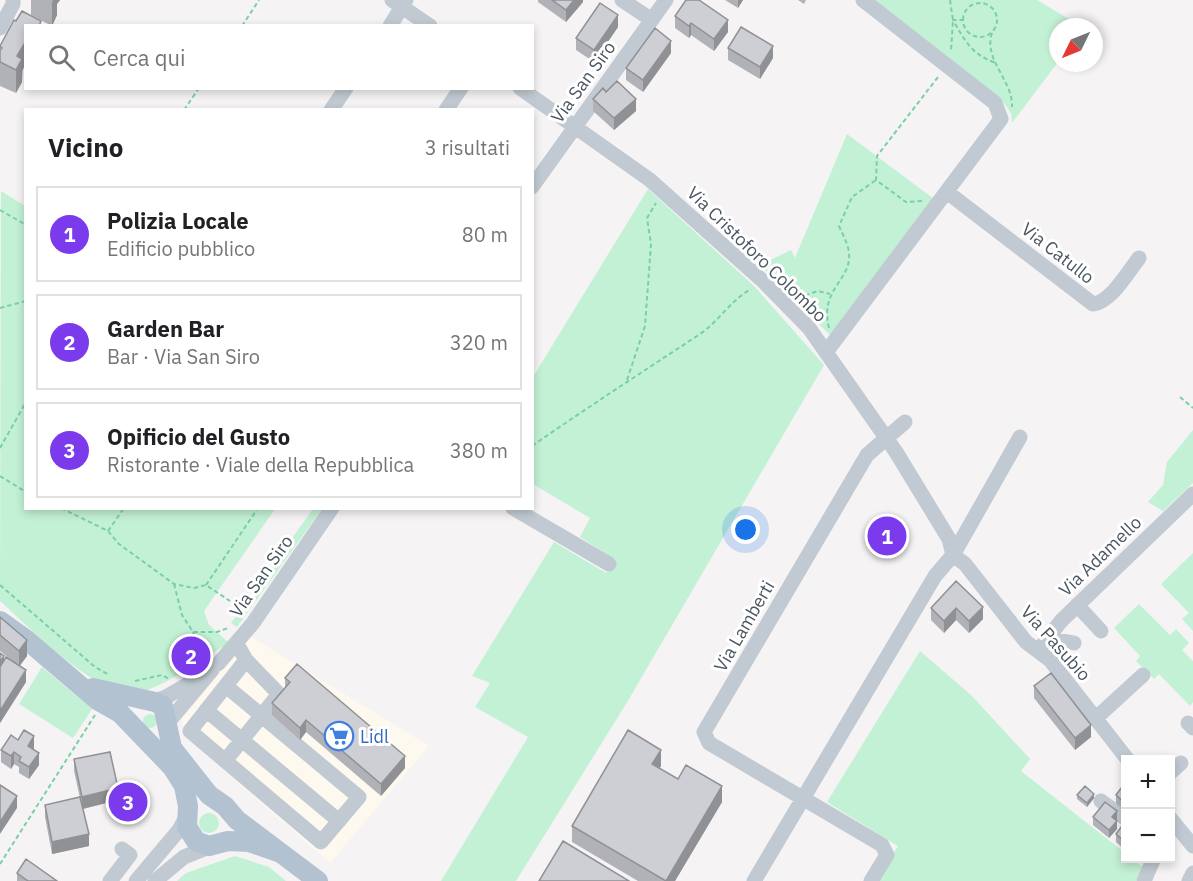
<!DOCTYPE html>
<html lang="it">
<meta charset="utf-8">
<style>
body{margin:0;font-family:"IBM Plex Sans",sans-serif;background:#f6f6f6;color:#202124}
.controls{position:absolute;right:18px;bottom:18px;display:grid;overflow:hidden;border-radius:0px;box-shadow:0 3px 9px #0003}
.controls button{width:54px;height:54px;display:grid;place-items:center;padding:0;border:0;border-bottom:2px solid #e0e0e0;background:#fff;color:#202124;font:30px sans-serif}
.compass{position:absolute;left:1049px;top:18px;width:54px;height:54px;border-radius:50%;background:#fff;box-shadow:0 3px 9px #0003;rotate:227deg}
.you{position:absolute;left:746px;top:530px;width:21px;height:21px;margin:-15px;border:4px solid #fff;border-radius:50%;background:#1a73e8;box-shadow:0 0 0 9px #1a73e833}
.badge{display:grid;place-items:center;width:39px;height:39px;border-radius:50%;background:#7c3aed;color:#fff;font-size:20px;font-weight:700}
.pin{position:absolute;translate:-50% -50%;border:3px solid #fff;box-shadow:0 2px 6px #0006}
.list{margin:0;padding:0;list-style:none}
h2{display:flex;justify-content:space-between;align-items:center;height:78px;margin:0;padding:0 24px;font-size:26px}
h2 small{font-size:20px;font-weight:400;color:#757577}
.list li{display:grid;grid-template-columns:39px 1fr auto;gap:18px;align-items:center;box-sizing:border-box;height:96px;margin:0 12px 12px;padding:0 12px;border:2px solid #e0e0e0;border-radius:0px}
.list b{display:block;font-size:22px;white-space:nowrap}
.list p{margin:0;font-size:20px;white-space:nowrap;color:#757577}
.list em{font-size:20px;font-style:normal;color:#757577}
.icon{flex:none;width:33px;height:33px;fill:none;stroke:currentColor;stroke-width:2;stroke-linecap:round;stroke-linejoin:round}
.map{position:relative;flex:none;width:1193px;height:881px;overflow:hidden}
.search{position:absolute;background:#fff;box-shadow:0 3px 9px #0003;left:24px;top:24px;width:510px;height:66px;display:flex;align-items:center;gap:15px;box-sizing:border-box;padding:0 21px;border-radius:0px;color:#757577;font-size:22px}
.panel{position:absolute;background:#fff;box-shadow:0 3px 9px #0003;left:24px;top:108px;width:510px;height:402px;border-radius:0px}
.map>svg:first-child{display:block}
.commercial{fill:#fdf9ef}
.green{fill:#c3f1d5}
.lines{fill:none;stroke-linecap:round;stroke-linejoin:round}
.path{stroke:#7ad0a6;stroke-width:2;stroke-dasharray:4.5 3;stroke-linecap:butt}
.minor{stroke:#c1cad2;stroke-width:15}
.major{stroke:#b3c2d1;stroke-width:20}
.wall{fill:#b0b2b7}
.shaded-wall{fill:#909195}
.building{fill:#cdcfd5;stroke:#909195;stroke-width:1.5}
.labels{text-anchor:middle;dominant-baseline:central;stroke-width:6;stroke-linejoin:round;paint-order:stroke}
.street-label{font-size:18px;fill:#4a5661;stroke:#fff}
.shop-label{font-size:18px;fill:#366cbe;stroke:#fff;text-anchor:start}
</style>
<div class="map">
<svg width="1193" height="881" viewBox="0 0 1193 881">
<rect width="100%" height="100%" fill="#f5f3f3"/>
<path class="commercial" d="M250,636L429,746L330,863L185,736L182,719Z"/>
<path class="green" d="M873,0H1037L1082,27H1058V62L1012,123L1011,113L1004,103Z
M847,134L934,199L831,336L760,265L791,250L795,258Z
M648,189L755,287L824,365L626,704L516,881H441L528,737L475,707L490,683L472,676L554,542L606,573L616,560L580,537L590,518L533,484V377Z
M1,191L25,206L26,508L275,509L204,611L209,625L229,643C205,657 163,689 135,693C97,697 29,627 0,601Z
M1193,430V483L1163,511L1148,502L1163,485L1167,462Z
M313,509H322L237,627L231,623Z
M1193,553V631L1182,619L1189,613L1161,584Z
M1139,604L1170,635L1176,629L1189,643L1182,650L1193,661V702L1190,706L1159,674L1154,679L1136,661L1140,656L1114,628Z
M920,651L971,695L1030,759L1021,771L1125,853L1126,858L1132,859L1143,867L1136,881H877L898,846L827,802Z
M42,667L92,709L73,738L19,704Z
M143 721a7 7 0 1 1 14 0a7 7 0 1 1-14 0Z
M199 823a10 10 0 1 1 20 0a10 10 0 1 1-20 0Z
M235,856L269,867L286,881H177L186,873Z"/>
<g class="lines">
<path class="path" d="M950,0L953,20L951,51
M963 20a17 17 0 1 1 34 0a17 17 0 1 1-34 0Z
M964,20H953C965,41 972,55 996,63
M242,26L259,0
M992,33C983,60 1013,80 1012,107
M184,110L199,88
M922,201L906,202L876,180L877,156L938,77
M0,210L26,225
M798,298L818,291L830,294
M0,308L26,301
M829,328C819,289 852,280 849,253C848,244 843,235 839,226L852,197L876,180
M627,380L645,326L651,244L647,218L656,203
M1180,397L1193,408
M532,446C588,407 644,371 700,334C719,321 731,300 751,289
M0,448L26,402
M0,476L26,492
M61,508L108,531L119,544L174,584L194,588L206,585L230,601
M108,531L124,508
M174,584L182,615L193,632H217L228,628
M0,585L95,667L109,675
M206,585L258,508
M193,632L206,659
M135,681L162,675L169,679
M0,864L95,715"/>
<path class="minor" d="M392,0L430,26
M622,0L652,20
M390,26L406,0
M0,28L13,4V0
M520,88L650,180L764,282L809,328L896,452L949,539L953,555
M331,110L346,88
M446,110L461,88
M532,187L666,0
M947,192L1093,304C1111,302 1128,272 1139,258
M827,351L1001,119L995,103L863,0
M513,508L609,564
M953,555L965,564L1026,642L1050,660L1128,760
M1077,605L1101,631
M1048,638L1074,643
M1038,651L1061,621L1193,494
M218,664L253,623L332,508
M226,686L359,797L321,842L190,731L246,660L237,644
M151,702L166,697L204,675
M206,710L339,821
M1096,718L1143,675
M1188,723L1193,728
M167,729L170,720L212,670
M225,761L279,694L246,660
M1170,773L1181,763
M1101,801L1126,819
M1170,818L1193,846
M110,881L130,855L122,849
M136,881L179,830L188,814
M155,881L184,857L214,845
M754,881L935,576L953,555L1020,437
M871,881L887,855L882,845L709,743L704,732L867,455L905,422
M1144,881L1154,858
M1189,881L1193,873"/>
<path class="major" d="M0,621L28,641L97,700L120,713L172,767L184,786L188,806L187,827L196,841L209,846L228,841L249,842L278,852
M93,688L155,702L163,706L172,748L209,795L225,806L237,820L318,881"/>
</g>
<path class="wall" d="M31,0H60L57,4V15L52,26L31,15Z
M538,0H583V2L566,22L538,2Z
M725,0H743L738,8Z
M798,0H806L804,4Z
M675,16L728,32L714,51L691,35L689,38L675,28Z
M16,21L41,26H26L22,82L16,93L0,86V46Z
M618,27L594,62L576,50V38Z
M728,48L773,58L760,79L728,60Z
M671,53L643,92L626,80V68Z
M606,92L636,111L614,130L593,111V99Z
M956,581L983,619L969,633L956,620L944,633L931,620V608Z
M0,617L27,656L19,666L26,682L0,723V653L4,661L11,660L0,651Z
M178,643L201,657L186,665L178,651Z
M285,678L405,768L381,796L306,732L300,740L272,715V703L285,688Z
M1034,686L1091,737L1075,750L1034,698Z
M18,740L34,748V749L39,765L29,779L19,773V767L14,764L11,769L1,762V750Z
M74,759L118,800L83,809L89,846L52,854L45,817V805L80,798L74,771Z
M661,766L659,769L678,779L722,802L675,881H638L572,842V826Z
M1125,783V811L1116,803V795Z
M1077,795L1094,798L1087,807L1077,799Z
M1093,817L1117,819L1116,820L1117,829L1109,838L1093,825Z
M1125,822V850L1116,842V834Z
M17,873L57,881H17Z"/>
<path class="shaded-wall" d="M53,0H60L57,4V15L52,26V3Z
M574,0H583V2L566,22V10Z
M738,0H743L738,8Z
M618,15V27L594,62V50Z
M728,20V32L714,51V39Z
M691,23V35L689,38V26Z
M26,41V64L22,71V82L16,93V70L17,56Z
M671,41V53L643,92V80Z
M773,46V58L760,79V67Z
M636,99V111L614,130V118Z
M983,607V619L969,633V621Z
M956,608V620L944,633V621Z
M27,640V656L19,667V651Z
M201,649V657L186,665V657Z
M4,656V668L0,674V662Z
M26,670V682L0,723V711Z
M306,720V732L300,740V728Z
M1091,725V737L1075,750V738Z
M34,736V748L28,758V746Z
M661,750V766L652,780V764Z
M14,752V764L11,769V756Z
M39,753V765L29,779V767Z
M405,756V768L381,796V784Z
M722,786V802L675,881H666Z
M118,788V800L82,809V797Z
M1094,794V798L1087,807V803Z
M17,796V808L0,834V822Z
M1117,811V819L1112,825V817Z
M1117,821V829L1109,838V830Z
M89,834V846L52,854V842Z"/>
<path class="building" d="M552,0H574L566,10Z
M686,0H699L728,20L714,39L691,23L689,26L675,16Z
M600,3L618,15L594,50L576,38Z
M22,11L41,21L39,26H26V41L17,56L22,59L16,70L0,62V50L2,48L0,46L14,20L16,21Z
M741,27L773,46L760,67L728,48Z
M655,28L671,41L643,80L626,68Z
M617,81L636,99L614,118L593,99L603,88L606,92Z
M956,581L983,607L969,621L956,608L944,621L931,608Z
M0,617L27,640L19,651L0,635Z
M193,634L201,649L186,657L178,643Z
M0,653L4,656L0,662Z
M6,657L26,670L0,711V667Z
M297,664L405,756L381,784L306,720L300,728L272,703L290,682L285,678Z
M1051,673L1091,725L1075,738L1034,686Z
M24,730L34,736L28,746L39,753L29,767L19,761L21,757L14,752L11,756L1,750L11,735L18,740Z
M628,730L661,750L652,764L678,779L686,765L722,786L666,881L572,826Z
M110,752L118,788L82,797L74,759Z
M1125,783V803L1116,795Z
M0,785L17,796L0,822Z
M1085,786L1094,794L1087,803L1077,795Z
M80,797L89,834L52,842L45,805Z
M1105,802L1117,811L1112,817L1117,821L1109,830L1093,817Z
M1125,822V842L1116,834Z
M563,841L629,881H539Z
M26,859L57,881H28L17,873Z"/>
<defs>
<g id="supermarket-ring" transform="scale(1.5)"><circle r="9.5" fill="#fff" stroke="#3f7fe0" stroke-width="1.5"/><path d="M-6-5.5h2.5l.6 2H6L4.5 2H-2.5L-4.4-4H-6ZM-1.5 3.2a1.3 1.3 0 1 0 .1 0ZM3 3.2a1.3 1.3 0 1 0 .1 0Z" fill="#3f7fe0"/></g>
</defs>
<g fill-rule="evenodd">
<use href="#supermarket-ring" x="339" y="736"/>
</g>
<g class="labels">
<g class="street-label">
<text transform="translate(583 82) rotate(-54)">Via San Siro</text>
<text transform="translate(1058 253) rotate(38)">Via Catullo</text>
<text transform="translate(757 254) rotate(44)">Via Cristoforo Colombo</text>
<text transform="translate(1100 556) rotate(-44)">Via Adamello</text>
<text transform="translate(261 576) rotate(-55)">Via San Siro</text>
<text transform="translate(744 626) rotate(-60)">Via Lamberti</text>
<text transform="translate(1056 643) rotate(48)">Via Pasubio</text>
</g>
<g class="shop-label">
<text x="360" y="736">Lidl</text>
</g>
</g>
</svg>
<div class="controls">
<button>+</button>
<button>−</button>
</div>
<svg class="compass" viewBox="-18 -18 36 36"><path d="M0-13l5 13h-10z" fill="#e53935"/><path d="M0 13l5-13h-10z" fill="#757577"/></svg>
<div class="you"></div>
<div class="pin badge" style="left:887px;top:536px">1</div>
<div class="pin badge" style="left:191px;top:656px">2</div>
<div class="pin badge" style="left:128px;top:802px">3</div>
<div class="search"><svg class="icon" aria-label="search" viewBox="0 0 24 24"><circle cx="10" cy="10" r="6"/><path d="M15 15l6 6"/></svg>Cerca qui</div>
<section class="panel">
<h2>Vicino<small>3 risultati</small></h2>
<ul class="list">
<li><span class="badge">1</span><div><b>Polizia Locale</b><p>Edificio pubblico</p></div><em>80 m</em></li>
<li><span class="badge">2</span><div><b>Garden Bar</b><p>Bar · Via San Siro</p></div><em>320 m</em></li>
<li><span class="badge">3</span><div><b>Opificio del Gusto</b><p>Ristorante · Viale della Repubblica</p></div><em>380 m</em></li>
</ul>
</section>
</div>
